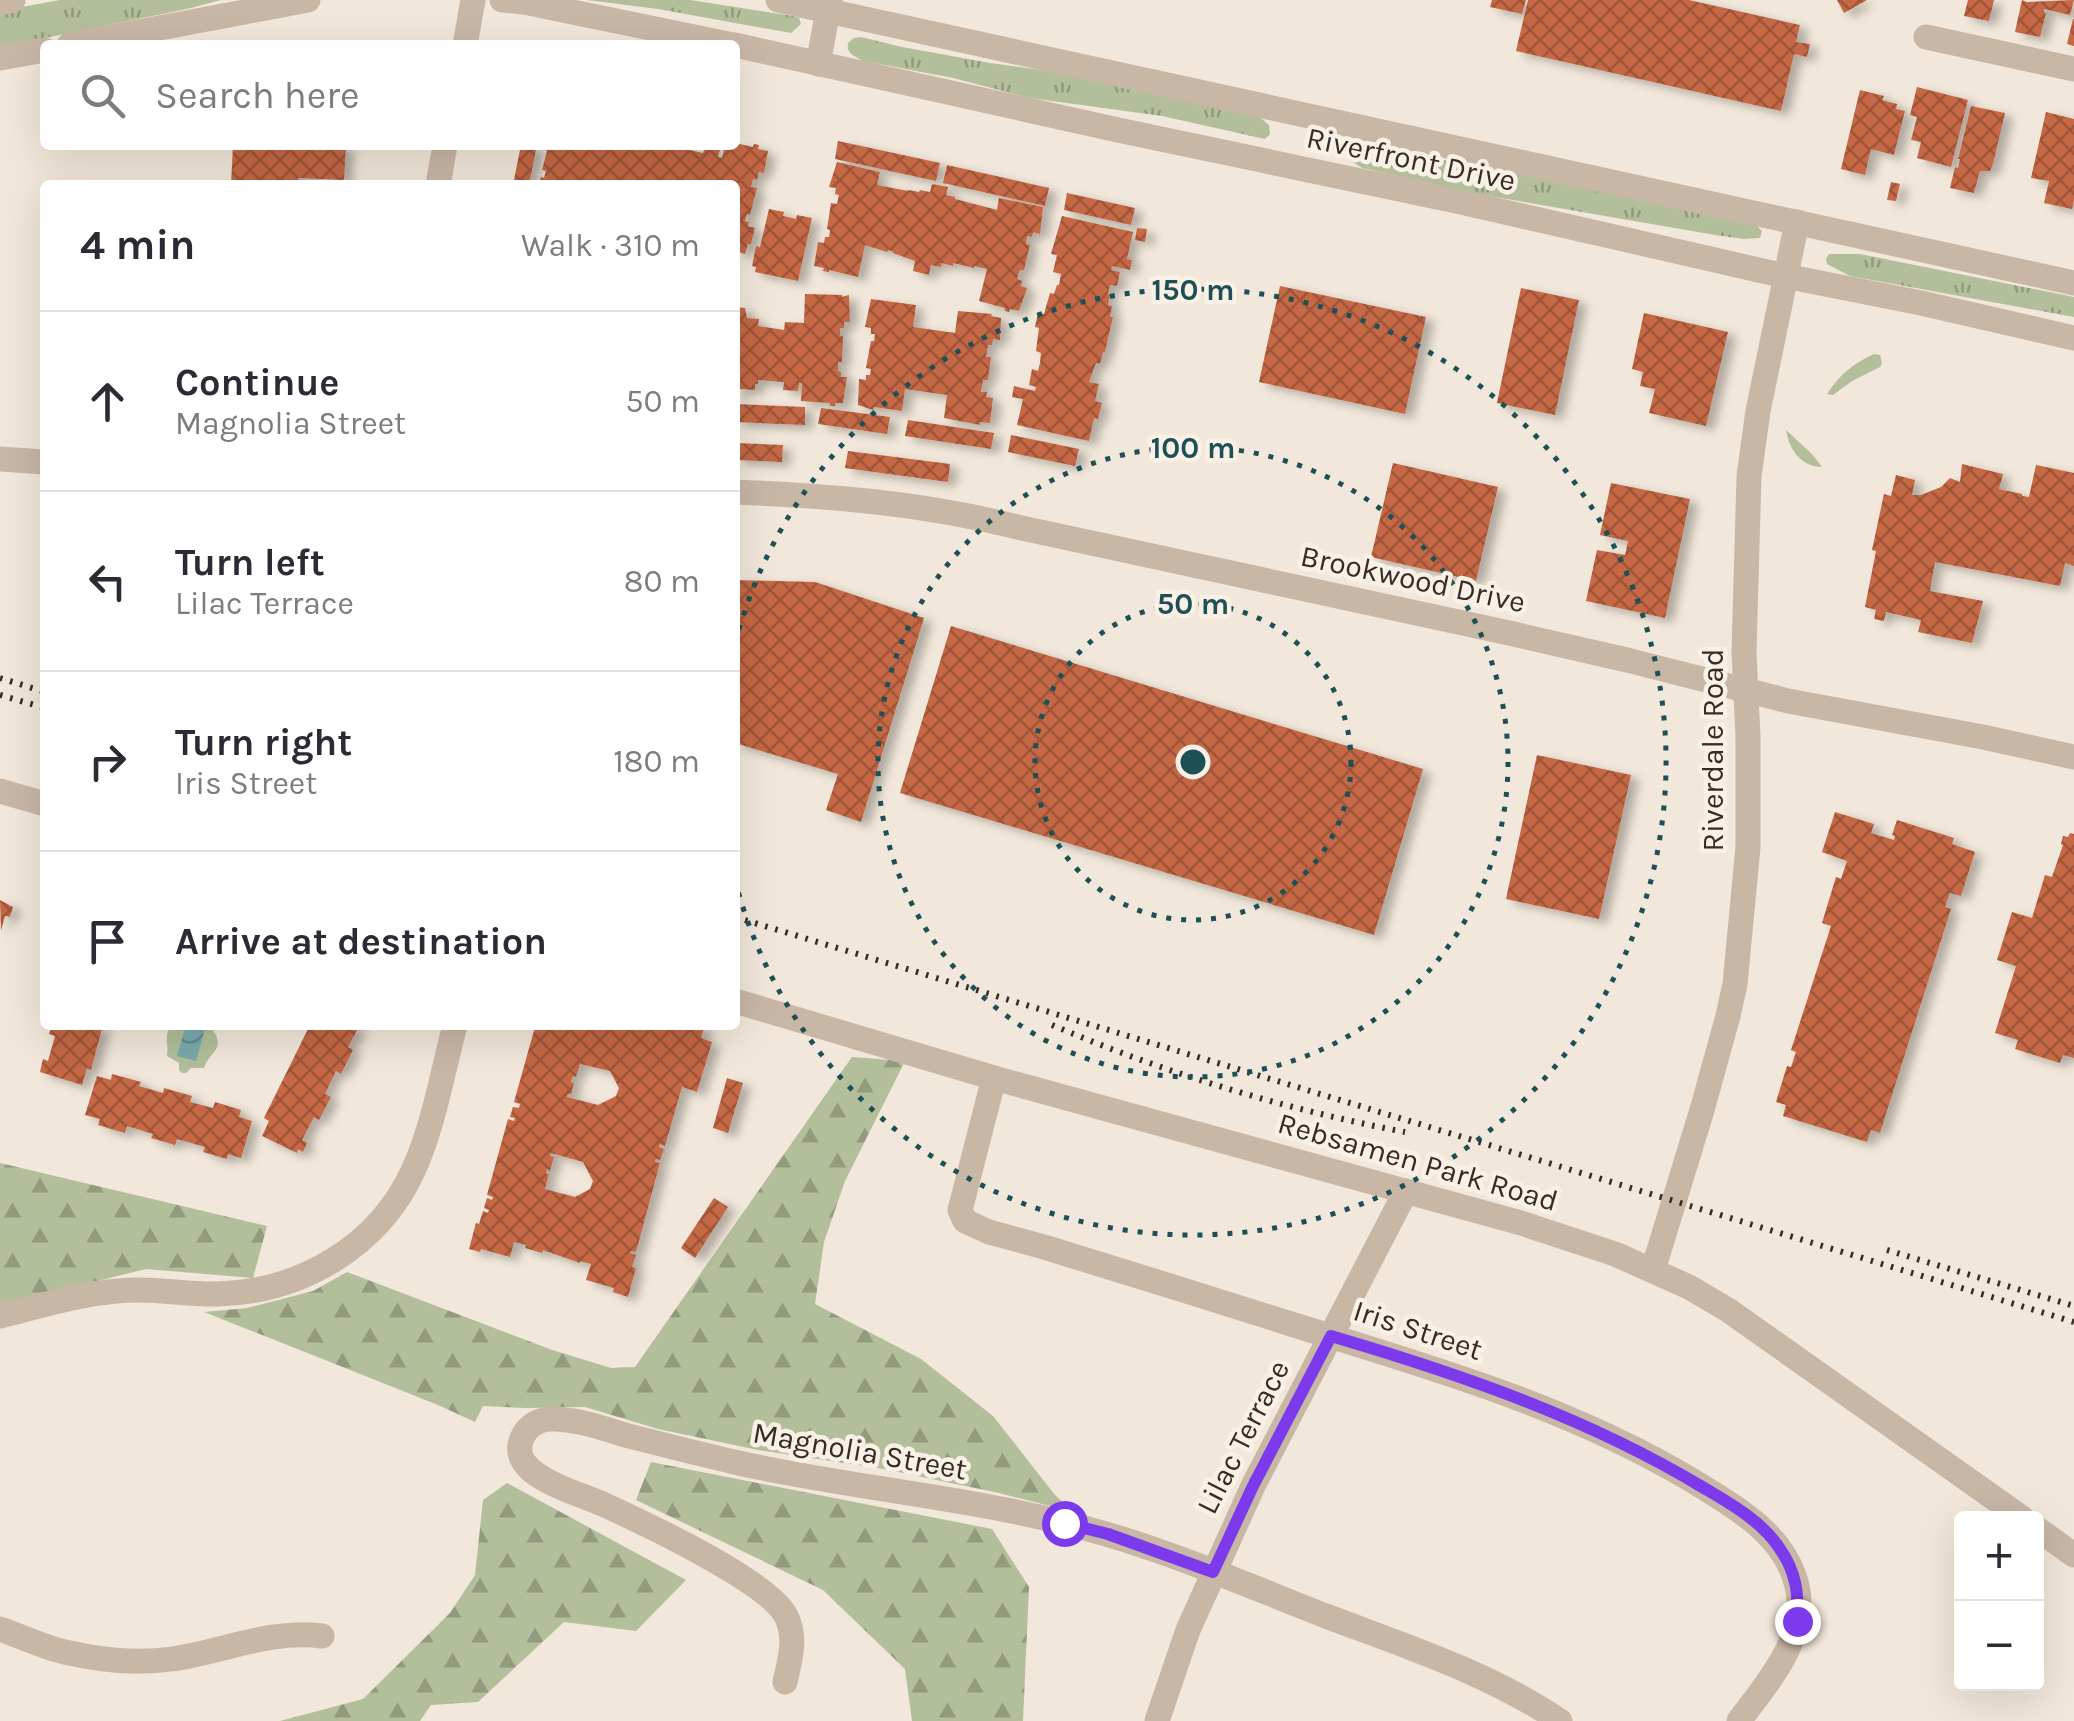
<!DOCTYPE html>
<meta charset="utf-8">
<style>
body{margin:0;font-family:Karla,sans-serif;background:#f2f2f3;color:#2b2b33}
.controls{position:absolute;right:30px;bottom:30px;display:grid;overflow:hidden;border-radius:10px;box-shadow:0 10px 40px #0002}
.controls button{width:90px;height:90px;display:grid;place-items:center;padding:0;border:0;border-bottom:2px solid #e1e1e2;background:#fff;color:#2b2b33;font:50px sans-serif}
.stop{position:absolute;width:30px;height:30px;margin:-22px;border:8px solid #7c3aed;border-radius:50%;background:#fff}
.stop.end{background:#7c3aed;border-color:#fff;box-shadow:0 2px 10px #0008}
.list{margin:0;padding:0;list-style:none}
h2{display:flex;justify-content:space-between;align-items:center;height:130px;margin:0;padding:0 40px;font-size:42px}
h2 small{font-size:32px;font-weight:400;color:#7c7c81}
.list li{display:grid;grid-template-columns:65px 1fr auto;gap:30px;align-items:center;box-sizing:border-box;height:180px;padding:0 40px;border-top:2px solid #e1e1e2}
.list b{display:block;font-size:38px;white-space:nowrap}
.list p{margin:0;font-size:32px;white-space:nowrap;color:#7c7c81}
.list em{font-size:32px;font-style:normal;color:#7c7c81}
.icon{flex:none;width:55px;height:55px;fill:none;stroke:currentColor;stroke-width:2;stroke-linecap:round;stroke-linejoin:round}
.map{position:relative;flex:none;width:2074px;height:1721px;overflow:hidden}
.search{position:absolute;background:#fff;box-shadow:0 10px 40px #0002;left:40px;top:40px;width:700px;height:110px;display:flex;align-items:center;gap:25px;box-sizing:border-box;padding:0 35px;border-radius:10px;color:#7c7c81;font-size:38px}
.panel{position:absolute;background:#fff;box-shadow:0 10px 40px #0002;left:40px;top:180px;width:700px;height:850px;border-radius:10px}
.map>svg:first-child{display:block}
.grass{fill:url(#grass-tufts)}
.forest{fill:url(#forest-firs)}
.garden{fill:#b2bf9a}
.water{fill:url(#water-waves)}
.building{fill:url(#building-cross-hatch);fill-rule:evenodd;filter:url(#shadow)}
.lines{fill:none;stroke-linecap:round;stroke-linejoin:round}
.minor{stroke:#c9b7a6;stroke-width:25}
.tertiary{stroke:#c9b7a6;stroke-width:25}
.rail{stroke:#352c27;stroke-width:6;stroke-dasharray:2.5 8;stroke-linecap:butt}
.route{stroke:#7c3aed;stroke-width:12}
.ring{fill:none;stroke:#1d5055;stroke-width:5;stroke-dasharray:5 10}
.labels{text-anchor:middle;dominant-baseline:central;stroke-width:9;stroke-linejoin:round;paint-order:stroke}
.street-label{font-size:30px;fill:#352c27;stroke:#f9f1e6}
.centre{fill:#1d5055;stroke:#f9f1e6;stroke-width:5}
.ring-label{font-size:30px;text-anchor:middle;font-weight:bold;fill:#1d5055;stroke:#f9f1e6;stroke-width:9;stroke-linejoin:round;paint-order:stroke}
</style>
<div class="map">
<svg width="2074" height="1721" viewBox="0 0 2074 1721">
<defs>
<pattern id="grass-tufts" width="24" height="20" patternUnits="userSpaceOnUse" patternTransform="scale(2.5)"><rect width="24" height="20" fill="#b2bf9a"/><path d="M3 7l-1-3M5 7V3M7 7l1-3M15 17l-1-3M17 17v-4M19 17l1-3" fill="none" stroke="#929b7e"/></pattern>
<pattern id="forest-firs" width="22" height="20" patternUnits="userSpaceOnUse" patternTransform="scale(2.5)"><rect width="22" height="20" fill="#b2bf9a"/><path d="M5 1l3.5 6h-7zM16 11l3.5 6h-7z" fill="#929b7e"/></pattern>
<pattern id="water-waves" width="16" height="10" patternUnits="userSpaceOnUse" patternTransform="scale(2.5)"><rect width="16" height="10" fill="#79aaad"/><path d="M0 5q4-4 8 0t8 0" fill="none" stroke="#648b8d"/></pattern>
<pattern id="building-cross-hatch" width="8" height="8" patternUnits="userSpaceOnUse" patternTransform="scale(2.5)"><rect width="8" height="8" fill="#c46744"/><path d="M0 0l8 8M0 8l8-8" fill="none" stroke="#a05539"/></pattern>
<filter id="shadow"><feDropShadow dx="8" dy="4.5" stdDeviation="5" flood-color="#0004"/></filter>
</defs>
<rect width="100%" height="100%" fill="#f1e7da"/>
<path class="grass" d="M60,0H221L187,9L0,47V11Z
M587,0H690L793,16L799,18L801,24L791,33L658,9Z
M861,37L902,47L990,63L1099,78L1257,115L1269,125L1270,134L1265,139L1162,116L1030,98L953,78L863,61C855,56 846,54 848,43L854,38Z
M1346,143L1580,184L1755,224L1762,231L1760,238L1744,239L1715,235L1472,193L1362,168L1348,159L1342,147Z
M1829,254H1860L2074,297V317L1850,276L1827,264L1826,259Z"/>
<path class="forest" d="M852,1057L905,1061L845,1181L824,1242L815,1304L921,1359L993,1416L1055,1495L1073,1512L999,1493L884,1469L758,1450L658,1429L585,1407L526,1408L483,1406L475,1422L438,1405L204,1312L247,1308L313,1291L347,1272L552,1350L611,1368L635,1367Z
M0,1163L267,1226L253,1278L146,1269L0,1305Z
M651,1462L992,1529L1029,1587L1023,1721H912L905,1669L823,1590L636,1500Z
M507,1483L686,1580L636,1631L564,1622L478,1702L431,1705L420,1721H280L363,1699L450,1613L475,1575L483,1500Z"/>
<path class="garden" d="M1874,354L1880,355L1882,363L1880,367L1852,381L1833,395L1827,394C1839,375 1854,363 1874,354Z
M1786,430L1812,454L1822,467C1801,467 1789,449 1786,430Z
M172,1025H214L212,1029C227,1049 209,1052 204,1068H191L186,1073H182L179,1070V1063L167,1056C169,1044 163,1035 172,1025Z"/>
<path class="water" d="M186,1025H206L196,1061L177,1056Z"/>
<path class="building" d="M1492,0H1526L1522,14L1490,7Z
M1528,0H1689L1800,25L1796,42L1810,44L1807,57L1794,54L1781,111L1516,51Z
M1837,0H1867L1844,13Z
M1968,0H1994L1989,21L1964,16Z
M2022,0L2027,2L2074,0L2070,15L2044,9V13H2046L2040,37L2015,32Z
M2073,19H2074V46L2067,44Z
M1917,87L1968,100L1951,167L1917,158L1921,142L1911,140L1917,117L1910,115Z
M1860,90L1884,96L1882,100L1897,104L1896,109L1905,111L1894,155L1871,149L1865,175L1841,169Z
M1971,106L2005,113L1993,164L1990,171H1980L1974,193L1950,188L1955,167L1958,168L1960,159H1958Z
M2046,112L2074,119V200L2072,209L2044,203L2049,181L2031,178Z
M838,141L940,163L936,181L835,159Z
M735,143L753,147L754,144L759,145L758,149L768,151L764,173L759,172L757,180L753,179L751,187L757,188L750,215L747,214L745,221L749,222L748,226L755,228L751,244H748L745,254L735,251V185H539L541,177L544,178L546,171L542,170L547,151L545,150L546,145H681L686,146L685,149L703,153L705,147L720,150L718,157L722,158L725,145H735Z
M233,145H346L344,180L298,178V185H231Z
M521,145H537L529,185H513Z
M837,162L880,172L877,185L908,191L909,190L919,192L920,190L930,192L932,184L948,187L946,195L955,197V199L997,210L999,198L1043,207L1040,234L1033,232L1032,237L1027,236L1026,244L1030,245L1024,270H1020L1017,279L1022,281L1021,286L1027,288L1019,311L1010,309L1009,312L1005,311V308L979,301L987,269L974,266V268L953,263V266L942,263L941,267L931,265L929,275L913,271L915,261L893,253L894,252L888,250L887,252L865,245L858,277L829,270V272L823,271L824,268L814,266L818,242L824,243L825,237H829L830,230L827,229L831,203L837,204L839,195L835,194L836,188L829,187Z
M947,165L1049,188L1045,206L943,183Z
M1891,182L1900,184L1896,201L1887,200Z
M1067,193L1135,208L1131,225L1064,210Z
M769,209L784,212L783,216L796,219L797,215L812,218L798,281L755,272L756,267L752,266L756,246L760,247Z
M1062,216L1133,232L1127,259L1132,260L1130,270L1112,266L1111,270L1120,272L1117,286L1110,285L1108,294L1110,295L1108,305L1112,306L1110,317H1113L1105,352H1103L1100,364L1096,363L1089,382L1099,384L1095,401L1102,403L1098,419L1094,418L1089,441L1017,425L1023,399L1012,397L1014,386L1035,391L1036,387L1029,385L1032,369L1038,371L1040,363L1041,353L1036,351L1039,328L1035,327L1038,313L1044,314L1050,293L1054,294L1057,285H1059L1061,274L1053,272L1057,255L1051,254Z
M1137,228L1147,229L1145,242L1135,240Z
M1280,286L1426,317L1405,414L1259,382Z
M1521,288L1579,300L1555,415L1497,403Z
M805,294L842,295V297L849,295L850,322H844V328H840V336H843L842,362H838V371L841,372V377H847L843,403H835V406H830V403L801,401L802,383H799L798,391L783,390L784,382L758,380V384H755V390L740,389V396H735V307L745,308L747,318L759,319L758,326L784,330L785,322L804,323Z
M871,299L916,305L913,327L955,333L958,311L992,314L991,316L1001,318L1000,340L993,339L992,345H988L986,357H991L988,380H983L981,392H987L986,397L993,398L990,423L980,422V425L944,418L947,395L905,389L902,411L874,407L873,410L858,405L859,379L866,380V375H870L871,369L866,368L871,341H874L875,334H871V328L865,327Z
M1644,313L1728,332L1706,426L1649,413L1655,389L1640,386L1643,372L1632,369Z
M735,404L805,407V425L735,422Z
M821,408L890,417L887,434L818,424Z
M908,420L994,433L991,449L905,436Z
M1011,435L1079,449L1075,466L1008,452Z
M735,443L783,445L782,462L735,460Z
M848,451L950,464L948,482L845,468Z
M1393,463L1498,487L1476,581L1371,557Z
M1962,464L2003,474L1999,489L2022,494V496L2029,497L2036,465L2074,473V566L2065,563L2060,586L1935,562L1930,591L1983,601L1972,643L1918,632L1921,620L1886,612L1884,621L1874,619L1876,610L1865,607L1876,551L1872,550L1884,494L1891,496L1896,475L1915,480L1912,495H1921L1941,487L1950,478L1960,482Z
M1611,483L1690,499L1665,618L1586,601L1597,550L1625,555L1628,541L1600,535Z
M735,580L815,582L924,618L861,822L826,810L838,774L735,743Z
M951,626L1423,769L1374,935L900,793Z
M1537,755L1631,775L1599,919L1506,899Z
M1835,812L1874,824L1871,833L1894,840L1895,836L1892,835L1897,820L1954,838L1952,844L1975,852L1961,896L1950,893L1945,907L1951,909L1880,1133L1871,1130L1867,1142L1783,1116L1786,1105L1776,1102L1787,1066L1791,1067L1796,1052L1791,1050L1831,926L1822,923L1836,877L1841,879L1847,861L1822,852Z
M2070,833L2074,834V1058L2063,1055L2060,1063L2015,1049L2018,1040L1995,1033L2016,966L1997,960L2012,912L2032,918L2045,875L2052,877L2063,845L2061,844L2063,836L2068,837Z
M0,900L13,907L10,917L5,916L1,931Z
M52,1025H103L91,1070L87,1068L82,1085L40,1072L43,1059L48,1061L55,1036L49,1034Z
M310,1025H360L348,1047L353,1050L341,1074L336,1071L325,1094L331,1097L319,1120L314,1117L302,1140L307,1143L303,1152L298,1149L297,1153L262,1136L269,1121L264,1118Z
M542,1025H705L701,1038L712,1042L697,1092L682,1087L665,1146L660,1144L659,1147L664,1149L660,1160L656,1159L655,1162L660,1163L636,1252L631,1251L630,1253L636,1255L632,1267L636,1268L628,1297L613,1292L614,1288L586,1280L591,1264L580,1261V1263L543,1250L542,1253L525,1248L526,1245L514,1242L510,1257L481,1249L480,1252L469,1249L476,1223L479,1224L483,1211L488,1213L489,1210L484,1208L487,1198L492,1200L493,1197L487,1195L508,1119L514,1121L515,1118L510,1117L513,1107L519,1108L520,1104L514,1102L535,1027L541,1029ZM580,1064L610,1071L619,1088L616,1096L598,1105L567,1097L568,1094H571L574,1083L571,1082L573,1076L576,1077ZM551,1153L583,1162L593,1181L590,1189L575,1197L545,1189L549,1174H546L547,1169L550,1171L554,1157L550,1156Z
M112,1074L141,1082L139,1086L163,1093L164,1088L192,1096L190,1102L213,1108L215,1102L241,1110L239,1117L252,1121L241,1158L228,1154L227,1159L203,1152L205,1147L177,1139L175,1145L151,1138L153,1134L127,1126L125,1133L98,1125L100,1119L85,1115L97,1076L111,1080Z
M727,1078L743,1083L728,1133L713,1128Z
M714,1198L728,1207L695,1258L681,1248Z"/>
<g class="lines">
<path class="minor" d="M1926,37L2074,69
M465,45L473,0
M818,64L830,0
M438,185L445,145
M0,459L45,462
M735,492C831,496 923,503 1017,527L1500,631L1627,660L1788,701L1983,737L2074,757
M994,1078L960,1210L965,1221L989,1232L1044,1247C1126,1272 1209,1298 1291,1324C1429,1367 1568,1406 1693,1481C1735,1507 1785,1534 1797,1586C1809,1637 1767,1683 1739,1721
M1653,1270L1702,1110L1728,1016L1735,984L1748,847V737L1744,652L1749,476L1758,411L1797,222
M0,1316C44,1305 89,1291 134,1290C162,1289 190,1295 218,1294C300,1292 378,1247 413,1171C433,1128 443,1071 455,1025
M0,1629C21,1636 43,1647 65,1652C99,1660 137,1664 172,1659C222,1652 271,1629 322,1636
M785,1682C790,1659 797,1638 786,1616C769,1582 646,1524 607,1506C583,1495 554,1488 532,1471C524,1464 518,1456 520,1445C523,1429 536,1419 552,1419C577,1419 602,1428 625,1435C664,1445 704,1455 743,1464C863,1490 988,1499 1106,1534C1181,1556 1254,1588 1326,1616C1405,1646 1489,1673 1560,1721
M1157,1721L1188,1630L1253,1486L1406,1191"/>
<path class="tertiary" d="M502,0L524,2L733,45
M778,0L2074,283
M0,3L13,0
M69,45L308,0
M735,45L1118,130L1461,202L1785,276L1921,303L2074,338
M0,58L45,50
M0,791L45,804
M735,1001L994,1078L1521,1223L1615,1254L1689,1287L1728,1310L2022,1518
M2036,1528L2074,1555"/>
<path class="rail" d="M0,678L45,692
M0,695L45,708
M735,917L2074,1322
M1052,1025C1165,1073 1283,1109 1405,1132
M1887,1250L2074,1306"/>
</g>
<g class="lines">
<path class="route" d="M1064,1523L1108,1534L1213,1572L1253,1486L1331,1336C1460,1374 1588,1418 1704,1488C1731,1504 1763,1522 1780,1549C1796,1572 1799,1594 1797,1621"/>
</g>
<g class="ring">
<circle cx="1193" cy="762" r="158"/>
<circle cx="1193" cy="762" r="315"/>
<path d="M735 644A473 473 0 1 1 735 880"/>
</g>
<g class="labels">
<g class="street-label">
<text transform="translate(1411 159) rotate(12)">Riverfront Drive</text>
<text transform="translate(1413 579) rotate(12)">Brookwood Drive</text>
<text transform="translate(1713 750) rotate(-90)">Riverdale Road</text>
<text transform="translate(1418 1162) rotate(16)">Rebsamen Park Road</text>
<text transform="translate(1418 1330) rotate(18)">Iris Street</text>
<text transform="translate(1243 1437) rotate(-63)">Lilac Terrace</text>
<text transform="translate(860 1451) rotate(10)">Magnolia Street</text>
</g>
</g>
<circle cx="1193" cy="762" r="15" class="centre"/>
<g class="ring-label">
<text x="1193" y="300">150 m</text>
<text x="1193" y="458">100 m</text>
<text x="1193" y="614">50 m</text>
</g>
</svg>
<div class="controls">
<button>+</button>
<button>−</button>
</div>
<div class="stop" style="left:1064px;top:1523px"></div>
<div class="stop end" style="left:1797px;top:1621px"></div>
<div class="search"><svg class="icon" aria-label="search" viewBox="0 0 24 24"><circle cx="10" cy="10" r="6"/><path d="M15 15l6 6"/></svg>Search here</div>
<section class="panel">
<h2>4 min<small>Walk · 310 m</small></h2>
<ul class="list">
<li><svg class="icon" aria-label="ahead" viewBox="0 0 24 24"><path d="M12 20V5M6 11l6-6 6 6"/></svg><div><b>Continue</b><p>Magnolia Street</p></div><em>50 m</em></li>
<li><svg class="icon" aria-label="left" viewBox="0 0 24 24"><path d="M17 20v-9H6M10 6l-5 5 5 5"/></svg><div><b>Turn left</b><p>Lilac Terrace</p></div><em>80 m</em></li>
<li><svg class="icon" aria-label="right" viewBox="0 0 24 24"><path d="M7 20v-9h11M14 6l5 5-5 5"/></svg><div><b>Turn right</b><p>Iris Street</p></div><em>180 m</em></li>
<li><svg class="icon" aria-label="arrive" viewBox="0 0 24 24"><path d="M6 21V4h12l-3 4 3 4H6"/></svg><div><b>Arrive at destination</b></div></li>
</ul>
</section>
</div>
